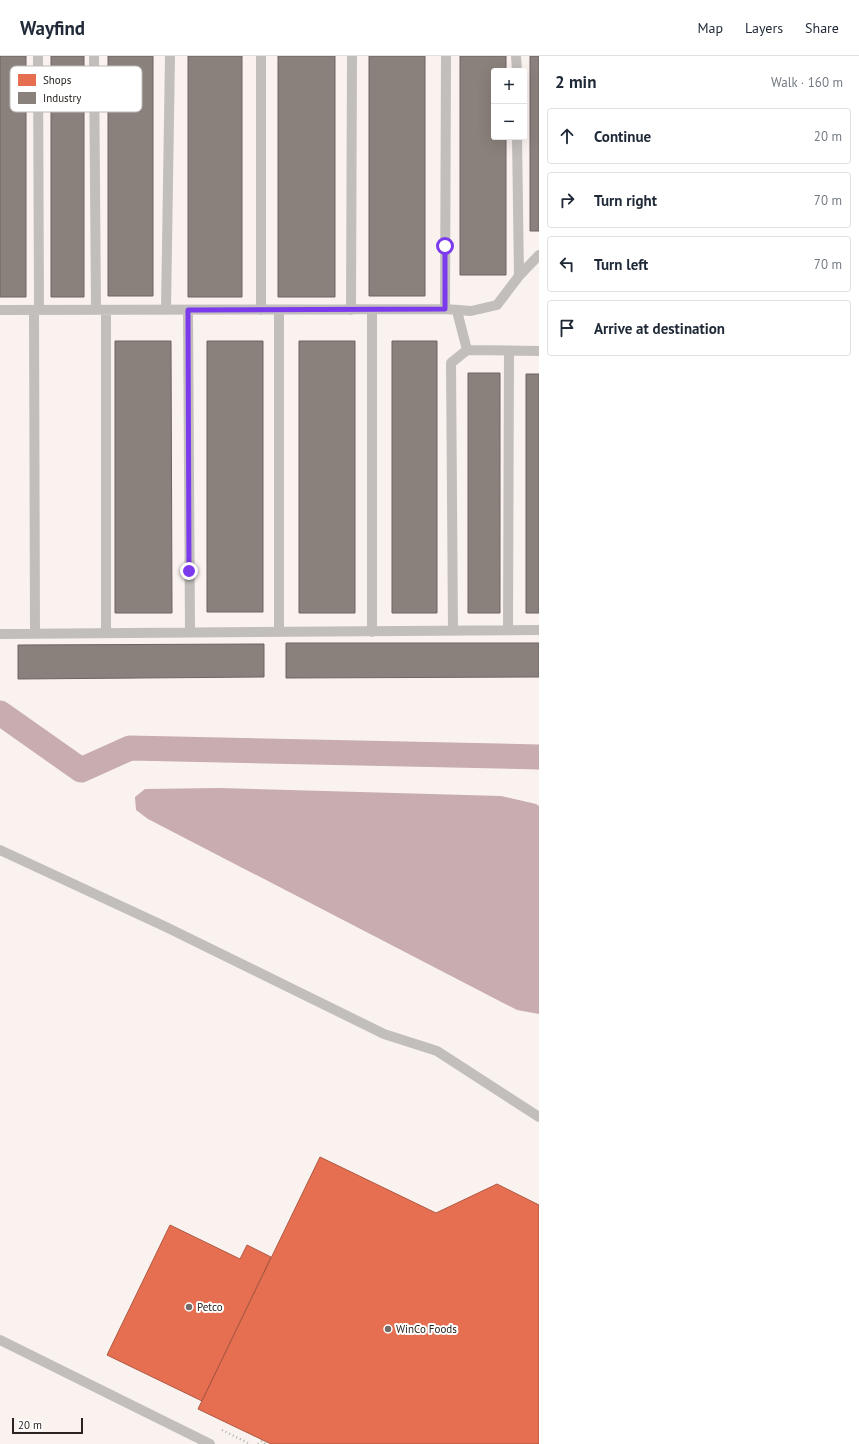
<!DOCTYPE html>
<meta charset="utf-8">
<style>
body{margin:0;font-family:"PT Sans",sans-serif;background:#f6f6f7;color:#1f2937}
.controls{position:absolute;right:12px;top:12px;display:grid;overflow:hidden;border-radius:4px;box-shadow:0 4px 16px #0002}
.controls button{width:36px;height:36px;display:grid;place-items:center;padding:0;border:0;border-bottom:1px solid #e0e1e3;background:#fff;color:#1f2937;font:20px sans-serif}
.scale{position:absolute;left:12px;bottom:10px;width:71px;box-sizing:border-box;padding-left:4px;border:2px solid #2a231f;border-top:0;font-size:11px;line-height:14px;white-space:nowrap;color:#2a231f;-webkit-text-stroke:3px #fff;paint-order:stroke}
.stop{position:absolute;width:12px;height:12px;margin:-9px;border:3px solid #7c3aed;border-radius:50%;background:#fff}
.stop.end{background:#7c3aed;border-color:#fff;box-shadow:0 1px 4px #0008}
.list{margin:0;padding:0;list-style:none}
h2{display:flex;justify-content:space-between;align-items:center;height:52px;margin:0;padding:0 16px;font-size:17px}
h2 small{font-size:13px;font-weight:400;color:#747a83}
.list li{display:grid;grid-template-columns:26px 1fr auto;gap:12px;align-items:center;box-sizing:border-box;height:56px;margin:0 8px 8px;padding:0 8px;border:1px solid #e0e1e3;border-radius:4px}
.list b{display:block;font-size:15px;white-space:nowrap}
.list em{font-size:13px;font-style:normal;color:#747a83}
.icon{flex:none;width:22px;height:22px;fill:none;stroke:currentColor;stroke-width:2;stroke-linecap:round;stroke-linejoin:round}
.map{position:relative;flex:none;width:539px;height:1388px;overflow:hidden}
header{display:flex;align-items:center;gap:24px;box-sizing:border-box;height:56px;padding:0 20px;background:#fff;border-bottom:1px solid #e0e1e3}
header strong{font-size:19px}
nav{display:flex;gap:22px;margin-inline-start:auto;font-size:14px}
main{display:flex}
aside{flex:1;background:#fff}
.map>svg:first-child{display:block}
.water{fill:#c8acaf}
.shops{fill:#e76f51;stroke:#ae5842}
.industry{fill:#8a817c;stroke:#6d6560}
.lines{fill:none;stroke-linecap:round;stroke-linejoin:round}
.canal{stroke:#c8acaf;stroke-width:25}
.path{stroke:#b4b1af;stroke-width:2.5;stroke-dasharray:1 3;stroke-linecap:butt}
.lane{stroke:#c2bebc;stroke-width:10}
.route{stroke:#7c3aed;stroke-width:5}
.poi-dot{fill:#736b68;stroke:#fff;stroke-width:1.5}
.labels{text-anchor:middle;dominant-baseline:central;stroke-width:4;stroke-linejoin:round;paint-order:stroke}
.poi-label{font-size:11px;fill:#2a231f;stroke:#fff;text-anchor:start}
.key{fill:#fff;stroke:#bfbdbc;stroke-width:1}
.key-label{font-size:11px;fill:#2a231f}
</style>
<header>
<strong>Wayfind</strong>
<nav><a>Map</a><a>Layers</a><a>Share</a></nav>
</header>
<main>
<div class="map">
<svg width="539" height="1388" viewBox="0 0 539 1388">
<rect width="100%" height="100%" fill="#faf2ef"/>
<path class="water" d="M219,732L501,740L536,748L539,750V958L517,954L148,763L136,754L135,741L145,733Z"/>
<path class="shops" d="M320,1101L436,1157L497,1128L539,1149V1388H271L198,1353Z
M170,1169L240,1203L247,1189L271,1201L202,1345L107,1299Z"/>
<path class="industry" d="M0,0H26V241H0Z
M51,0H84V241H51Z
M108,0H153V240H108Z
M188,0H242V241H188Z
M278,0H335V241H278Z
M369,0H425V240H369Z
M460,0H506V15H494V81H506V219H460Z
M530,0H539V175H530Z
M115,285H171L172,557H115Z
M207,285H263V556H207Z
M299,285H355V557H299Z
M392,285H437V557H392Z
M468,317H500V557H468Z
M526,318H539V557H526Z
M286,587H539V621L286,622Z
M264,588V621L18,623V589Z"/>
<g class="lines">
<path class="canal" d="M0,657L81,714L130,692L539,701"/>
<path class="path" d="M222,1374L250,1388
M258,1388L262,1385L267,1388"/>
<path class="lane" d="M38,0L39,254
M94,0L96,254
M516,0L517,15
M517,81L519,220
M445,253L446,0
M0,254L445,253L471,255L497,249L519,220L539,199
M34,254L35,578
M106,254V576
M166,254L170,0
M188,254L190,576
M261,254V0
M279,254V576
M351,254L352,0
M372,254V576
M457,255L467,294L539,295
M508,574L509,295
M453,575L451,307L467,294
M0,578L539,574
M0,794L166,871L384,978L437,995L539,1061
M0,1284L210,1388"/>
</g>
<g class="lines">
<path class="route" d="M189,515L188,254L445,253V190"/>
</g>
<g class="poi-dot">
<circle cx="189" cy="1251" r="4"/>
<circle cx="388" cy="1273" r="4"/>
</g>
<g class="labels">
<g class="poi-label">
<text x="197" y="1251">Petco</text>
<text x="396" y="1273">WinCo Foods</text>
</g>
</g>
<rect x="10" y="10" width="132" height="46" rx="6" class="key"/>
<rect x="18" y="18" width="18" height="12" fill="#e76f51"/>
<rect x="18" y="36" width="18" height="12" fill="#8a817c"/>
<g class="key-label">
<text x="43" y="28">Shops</text>
<text x="43" y="46">Industry</text>
</g>
</svg>
<div class="controls">
<button>+</button>
<button>−</button>
</div>
<div class="scale">20 m</div>
<div class="stop" style="left:445px;top:190px"></div>
<div class="stop end" style="left:189px;top:515px"></div>
</div>
<aside>
<h2>2 min<small>Walk · 160 m</small></h2>
<ul class="list">
<li><svg class="icon" aria-label="ahead" viewBox="0 0 24 24"><path d="M12 20V5M6 11l6-6 6 6"/></svg><div><b>Continue</b></div><em>20 m</em></li>
<li><svg class="icon" aria-label="right" viewBox="0 0 24 24"><path d="M7 20v-9h11M14 6l5 5-5 5"/></svg><div><b>Turn right</b></div><em>70 m</em></li>
<li><svg class="icon" aria-label="left" viewBox="0 0 24 24"><path d="M17 20v-9H6M10 6l-5 5 5 5"/></svg><div><b>Turn left</b></div><em>70 m</em></li>
<li><svg class="icon" aria-label="arrive" viewBox="0 0 24 24"><path d="M6 21V4h12l-3 4 3 4H6"/></svg><div><b>Arrive at destination</b></div></li>
</ul>
</aside>
</main>
